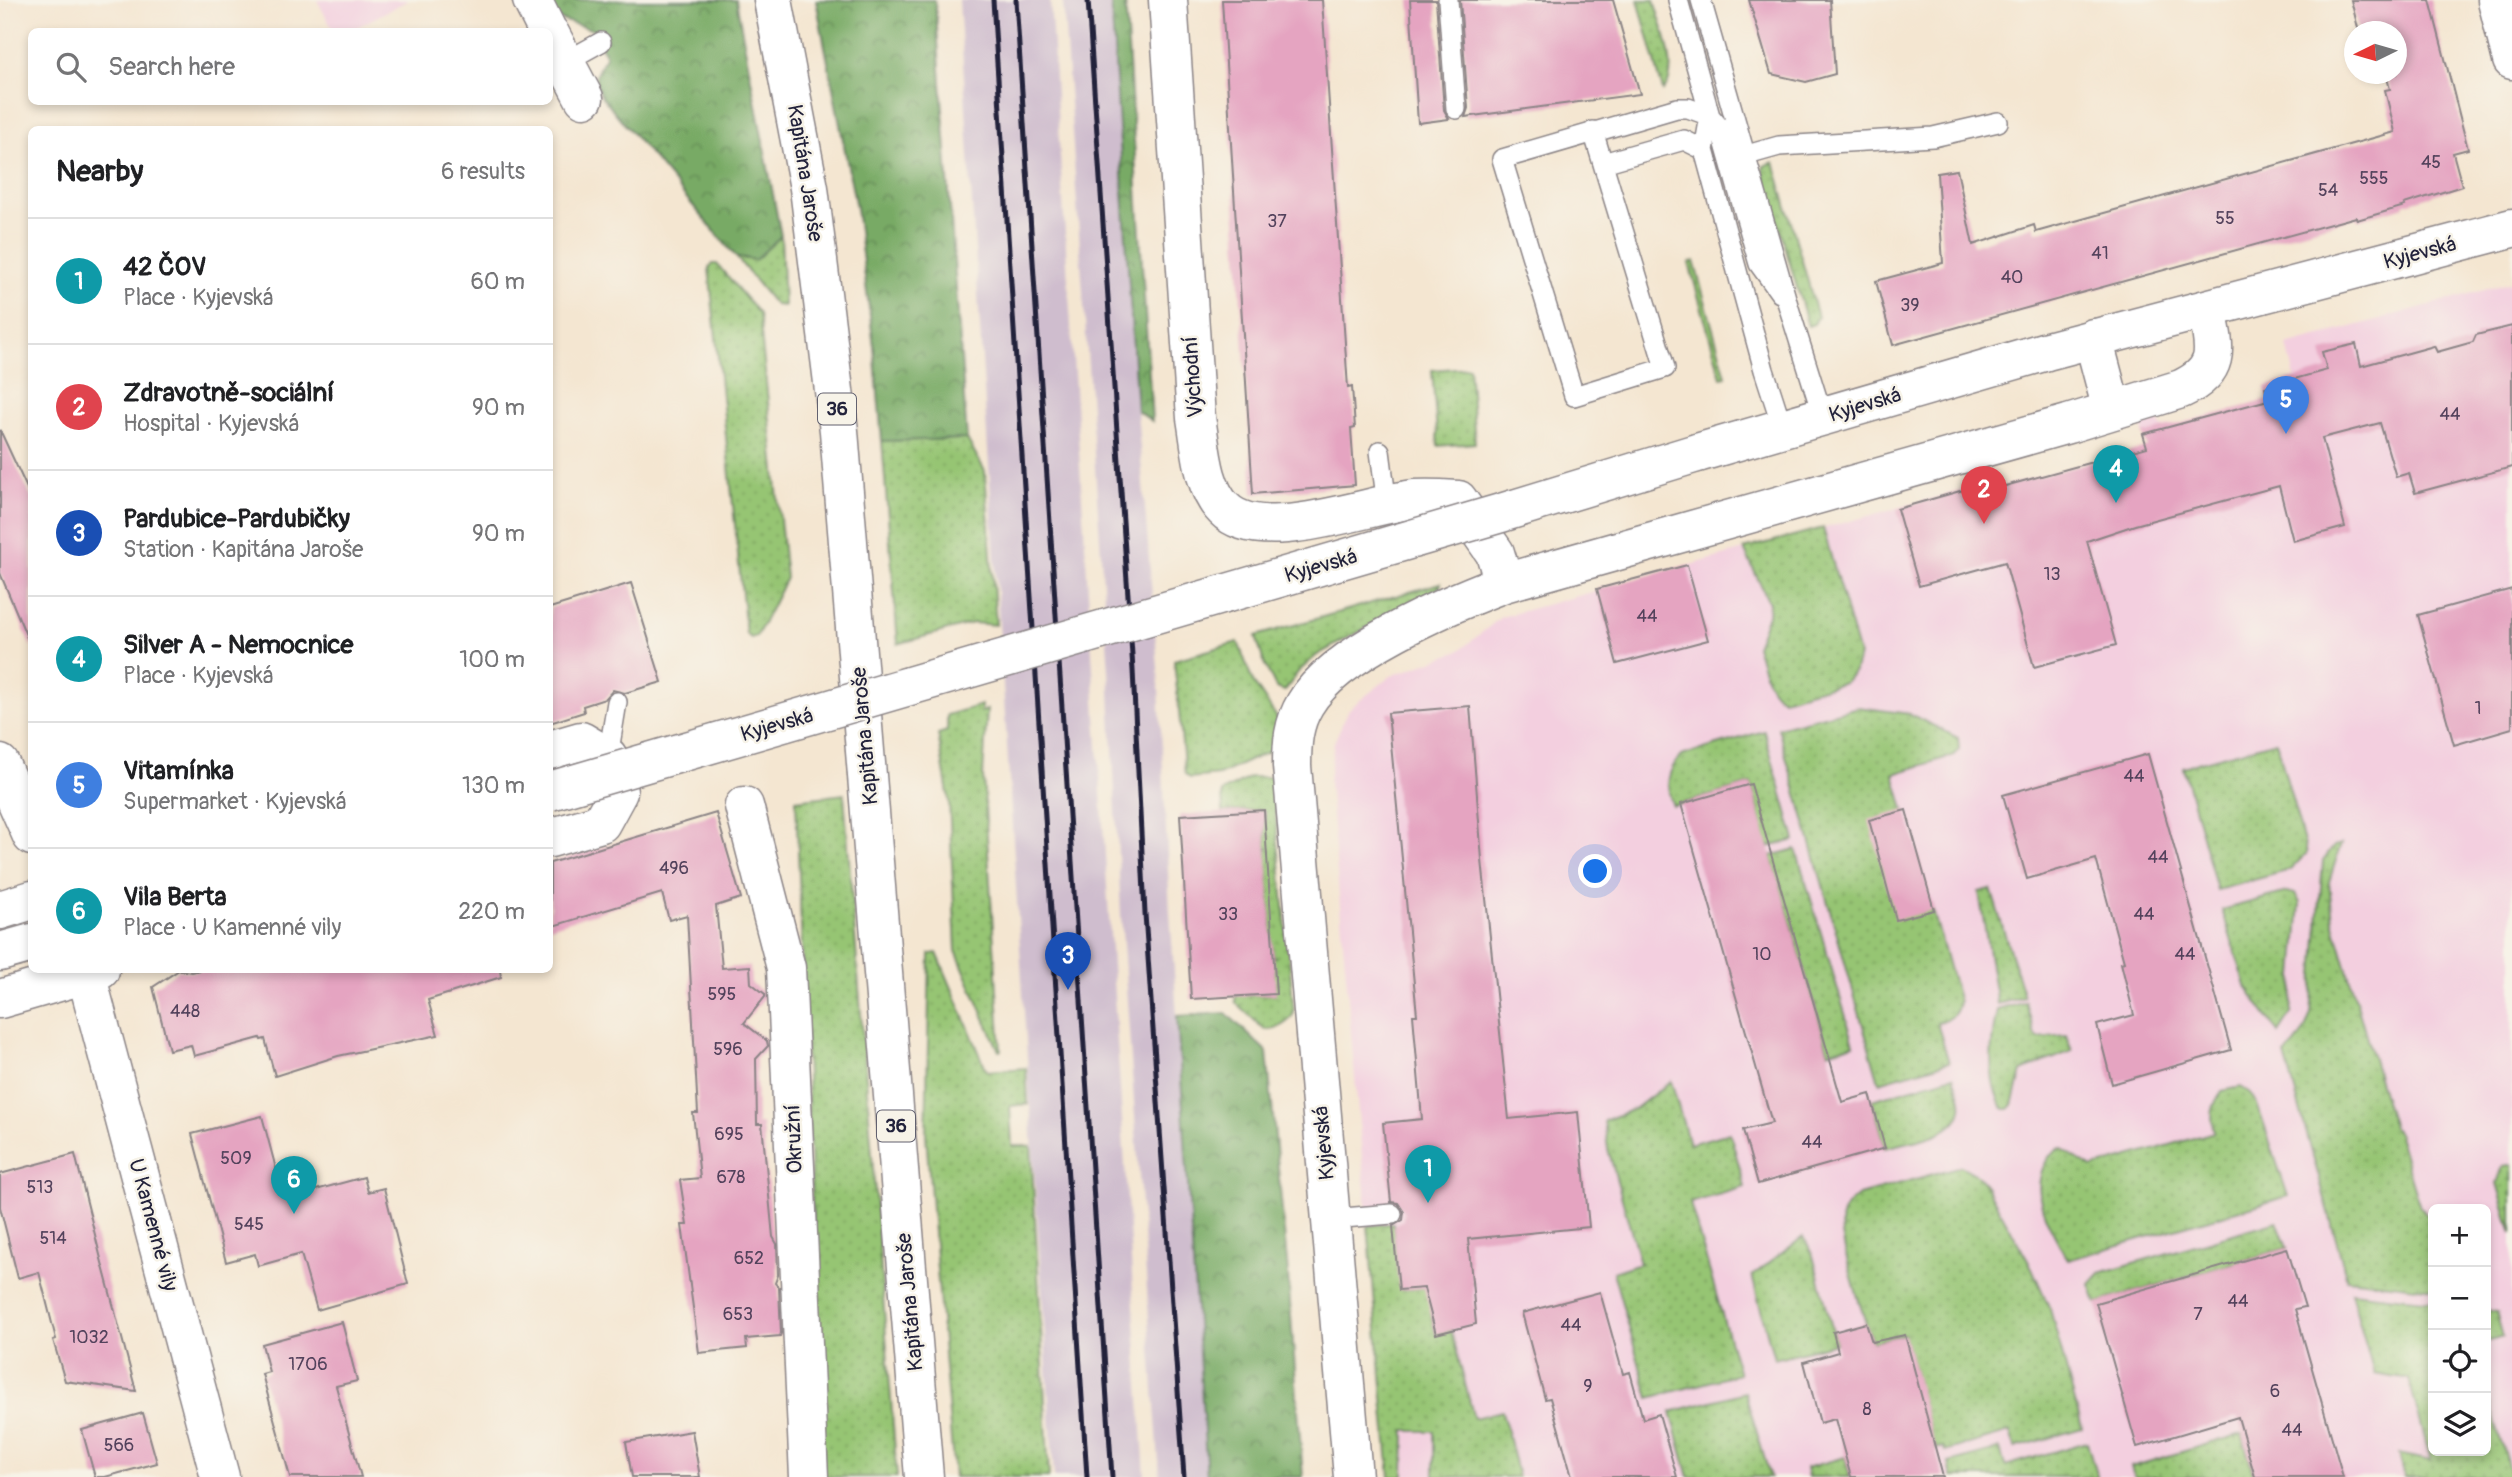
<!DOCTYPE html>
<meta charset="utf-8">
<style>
body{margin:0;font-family:Pangolin,sans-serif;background:#f2f2f2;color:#202124}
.controls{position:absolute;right:21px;bottom:21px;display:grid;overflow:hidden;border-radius:10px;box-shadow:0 4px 10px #0003}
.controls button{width:63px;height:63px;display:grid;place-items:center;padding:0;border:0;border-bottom:2px solid #e0e0e0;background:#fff;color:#202124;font:35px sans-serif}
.compass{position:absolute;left:2344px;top:21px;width:63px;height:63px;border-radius:50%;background:#fff;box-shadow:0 4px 10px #0003;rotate:265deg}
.you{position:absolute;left:1596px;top:872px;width:24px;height:24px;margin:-18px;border:5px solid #fff;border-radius:50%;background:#1a73e8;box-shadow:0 0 0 10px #1a73e833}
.badge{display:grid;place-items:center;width:46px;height:46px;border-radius:50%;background:#d1495b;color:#fff;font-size:23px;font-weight:700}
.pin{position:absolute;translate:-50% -58px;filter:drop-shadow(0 2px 4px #0008)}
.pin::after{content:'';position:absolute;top:37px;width:24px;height:21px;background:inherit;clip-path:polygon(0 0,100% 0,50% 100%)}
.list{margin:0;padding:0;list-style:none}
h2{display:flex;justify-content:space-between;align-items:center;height:91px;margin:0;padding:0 28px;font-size:30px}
h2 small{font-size:23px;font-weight:400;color:#757577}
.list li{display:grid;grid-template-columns:46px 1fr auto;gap:21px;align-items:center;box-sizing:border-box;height:126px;padding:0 28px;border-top:2px solid #e0e0e0}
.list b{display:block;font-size:26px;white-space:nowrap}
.list p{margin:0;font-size:23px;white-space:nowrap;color:#757577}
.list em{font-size:23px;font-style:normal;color:#757577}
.icon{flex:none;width:38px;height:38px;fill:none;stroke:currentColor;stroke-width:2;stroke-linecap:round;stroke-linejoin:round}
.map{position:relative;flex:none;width:2512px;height:1477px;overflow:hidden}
.search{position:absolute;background:#fff;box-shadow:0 4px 10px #0003;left:28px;top:28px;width:525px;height:77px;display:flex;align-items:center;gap:18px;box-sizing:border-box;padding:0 24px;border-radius:10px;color:#757577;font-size:26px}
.panel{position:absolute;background:#fff;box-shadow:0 4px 10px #0003;left:28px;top:126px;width:525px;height:847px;border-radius:10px}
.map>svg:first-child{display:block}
.built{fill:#f3cfdf;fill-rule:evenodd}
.railway{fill:#cfbdce}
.grass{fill:url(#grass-dots);stroke:#5c7457;stroke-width:2}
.forest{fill:url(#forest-crowns);stroke:#4d6650;stroke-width:2}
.building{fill:#e5a4c1}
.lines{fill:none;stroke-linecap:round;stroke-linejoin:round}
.service-casing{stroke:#8b8486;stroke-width:22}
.minor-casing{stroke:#8b8486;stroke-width:41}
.tertiary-casing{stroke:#8b8486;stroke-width:41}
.primary-casing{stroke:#8b8486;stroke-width:41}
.service{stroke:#fff;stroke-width:19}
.minor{stroke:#fff;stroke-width:38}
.tertiary{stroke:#fff;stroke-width:38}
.primary{stroke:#fff;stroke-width:38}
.rail{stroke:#22223b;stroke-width:5}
.tertiary-bridge-casing{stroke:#8b8486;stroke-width:41;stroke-linecap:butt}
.tertiary-bridge{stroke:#fff;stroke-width:38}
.labels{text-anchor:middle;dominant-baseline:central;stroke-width:5;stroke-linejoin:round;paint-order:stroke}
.number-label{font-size:18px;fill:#53425c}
.shield{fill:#f7f3e8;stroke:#62616f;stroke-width:2}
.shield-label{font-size:19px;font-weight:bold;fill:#22223b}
.street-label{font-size:21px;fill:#22223b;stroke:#f7f3e8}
</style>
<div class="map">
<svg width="2512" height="1477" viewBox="0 0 2512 1477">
<defs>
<pattern id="grass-dots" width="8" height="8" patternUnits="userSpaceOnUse" patternTransform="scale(1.75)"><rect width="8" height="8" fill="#96c573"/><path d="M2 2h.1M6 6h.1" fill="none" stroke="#81a964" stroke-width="1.8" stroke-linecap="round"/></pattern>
<pattern id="forest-crowns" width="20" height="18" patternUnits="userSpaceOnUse" patternTransform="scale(1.75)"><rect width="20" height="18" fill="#78aa65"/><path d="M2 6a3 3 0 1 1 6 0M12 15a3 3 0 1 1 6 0" fill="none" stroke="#628a54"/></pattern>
</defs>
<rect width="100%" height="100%" fill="#f7f3e8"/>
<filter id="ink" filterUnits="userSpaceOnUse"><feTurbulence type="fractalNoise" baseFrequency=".0143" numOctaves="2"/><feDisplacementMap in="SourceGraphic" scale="14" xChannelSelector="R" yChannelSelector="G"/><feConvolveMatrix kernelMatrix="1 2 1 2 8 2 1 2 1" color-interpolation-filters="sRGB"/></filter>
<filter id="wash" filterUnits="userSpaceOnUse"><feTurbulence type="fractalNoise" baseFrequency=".00686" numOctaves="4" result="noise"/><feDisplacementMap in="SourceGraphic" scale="28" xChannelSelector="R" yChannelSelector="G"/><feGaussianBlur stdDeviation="1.57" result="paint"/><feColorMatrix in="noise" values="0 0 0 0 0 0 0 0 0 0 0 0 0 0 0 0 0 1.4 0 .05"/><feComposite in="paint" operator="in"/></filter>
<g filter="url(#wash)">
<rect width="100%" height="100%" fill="#f4e6d1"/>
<path class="built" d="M317,0H408L350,31L334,32Z
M2512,282V1477H1390L1329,781L1334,742L1349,709L1391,676L1459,651L1501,617L1974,487L1976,494L2104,458L2108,471L2150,459L2141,425L2159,420L2162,428L2216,414L2218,421L2271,410L2265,387L2295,378L2287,345ZM2433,1209H2486V1451H2433Z"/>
<path class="railway" d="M959,0H1050L1145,1477H1054Z
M1063,0H1111L1137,411L1158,668L1170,912L1208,1477H1160L1121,915L1109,671Z"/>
<path class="grass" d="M1638,0H1654C1660,24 1682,71 1663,91Z
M1774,162L1818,317L1814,324L1808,326L1763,170L1764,166Z
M781,236L784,306L775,305L736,257L755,260Z
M1694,261L1726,376L1721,377L1689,263Z
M713,264H717L759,314L786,578L757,636L751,638L746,634L709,268Z
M1469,367L1475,443L1438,446L1432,370Z
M967,439L985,471L996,625L973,623L898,644L882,441Z
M1823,528L1859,655L1855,670L1845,682L1783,699C1766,691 1762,662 1756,646L1768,615L1769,603L1744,549Z
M1441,583L1440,587L1317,655L1298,672L1285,691L1276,688L1264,663L1256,636Z
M1238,642L1253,682L1278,719L1274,749L1219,775L1190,778L1185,774L1174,660Z
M981,705V712L987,710L983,776L1001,1051H999L956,951L949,800L938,734L947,731V715Z
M1858,707L1910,714L1958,738L1959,749L1955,755L1894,774L1959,1002C1957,1016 1950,1018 1937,1023L1949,1062L1879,1082L1778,728Z
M1764,731L1795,840L1768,847L1751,784L1673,806C1665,786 1667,771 1681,756Z
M2276,741L2307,853L2290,870L2217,890L2183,767Z
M1251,777H1272L1294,1013C1288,1024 1277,1029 1265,1030L1236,1003L1235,996L1275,994L1273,958L1275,957L1273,956L1266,849L1268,848L1266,846L1264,810L1223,812L1222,792Z
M844,794L897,1477H823L796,800Z
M2341,844L2329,882L2333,921L2393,1128L2397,1132L2417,1198L2420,1207L2433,1221V1289L2347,1279L2285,1055C2299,1042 2305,1031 2311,1013L2323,861L2334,846Z
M1796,849L1854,1044L1828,1052L1771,856Z
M1991,889L2024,997L1997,1004L1979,892Z
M2287,892L2295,894L2300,903L2291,1014L2279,1033L2246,986L2222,910Z
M937,953L987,1071L1026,1068L1028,1104L1010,1106L1012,1146H1031L1049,1477H954L926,1135L930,954Z
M2026,1002L2034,1034L2038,1038L2066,1035L2072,1051L2022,1071L2013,1105L2009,1109H2004C1985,1082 1991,1040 1997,1010Z
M1953,1076C1956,1086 1963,1098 1961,1109C1956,1138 1908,1141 1885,1148L1872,1100Z
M1671,1081L1689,1144L1730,1133L1745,1187L1690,1203L1739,1374L1649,1398L1613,1272L1640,1263L1608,1149L1604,1121L1636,1108Z
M2241,1087L2250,1093L2257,1104L2288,1196L2068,1260C2053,1231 2030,1201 2043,1168C2047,1159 2051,1152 2061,1148L2092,1168L2214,1132C2210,1115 2212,1105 2222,1091Z
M2512,1164V1234L2497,1183L2503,1166Z
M1961,1166L1977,1175L1987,1187L2032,1268L2050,1309L2082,1428L2015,1448L2010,1432L1945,1451L1944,1447L1935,1449L1904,1334L1872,1342C1865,1319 1836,1236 1842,1216C1844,1208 1852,1200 1859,1195Z
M2277,1221L2287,1248L2096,1303L2090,1284L2100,1273Z
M1393,1223L1400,1290L1472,1283L1431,1314L1436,1334L1451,1330L1474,1418L1502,1411L1518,1477H1434V1431H1405L1404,1477H1390L1368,1226Z
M1803,1237L1812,1252L1836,1343L1774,1359L1752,1276Z
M2351,1292L2433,1301V1451H2486V1390L2511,1477H2405L2398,1454L2431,1461L2409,1380L2374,1374Z
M2486,1310L2496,1312L2503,1337L2486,1342Z
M1745,1392L1770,1477H1689L1671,1412Z
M2242,1434L2254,1477H2134L2131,1467Z
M2087,1442L2097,1477H1952L1949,1463L2000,1449L2005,1466Z
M1845,1457L1850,1477H1808L1806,1468Z"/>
<path class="forest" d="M546,0H736L781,236L755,260L736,257L602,97C592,78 594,75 606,57L594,30L555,18Z
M816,0H935L967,439L882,441L874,347L856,208Z
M1111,0H1125L1152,421L1137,411Z
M1226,1013L1267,1052L1287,1262L1303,1477H1207L1177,1016Z"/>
<g id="blocks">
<path class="building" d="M1222,0H1322L1348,388L1352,387L1355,428L1351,429L1355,485L1253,494Z
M1410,0H1436L1444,110L1449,119L1418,123Z
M1460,0H1613L1640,94L1465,117L1468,108Z
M1749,0H1830L1835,74L1806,82L1771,74Z
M2351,0H2430L2468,149L2453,153L2462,186L2404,204L2405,206L2357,220L2356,217L1893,345L1876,281L1943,263L1937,173L1957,170L1973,245L2034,225L2036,232L2395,132L2385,90L2390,89L2386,74H2397V32H2359Z
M2512,326V467L2415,493L2409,473L2396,477L2380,423L2322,438L2345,527L2293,541L2279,486L2135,525L2087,541L2116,645L2034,667L2005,562L1919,586L1897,509L1974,487L1976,494L2147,447L2143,434L2268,400L2265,387L2327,370L2322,352L2356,344L2361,366L2434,346L2437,352L2473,342L2476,335Z
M0,430L32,499L31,647L0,573Z
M1687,565L1708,640L1617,664L1597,589Z
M631,583L662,682L625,693L613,690L605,699L583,706L584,712L550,723V608Z
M2512,589V728L2454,745L2418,615Z
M1470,706L1482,860L1509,1119L1578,1112L1589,1227L1468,1239L1476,1324L1436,1334L1424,1288L1399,1290L1393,1226L1403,1220L1404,1212L1398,1203L1391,1202L1383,1123L1422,1119L1413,1015H1417L1388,713Z
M2148,754L2231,1050L2112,1084L2097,1025L2134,1015L2121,963L2124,962L2096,859L2027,879L2003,795Z
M1751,784L1842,1102L1870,1094L1885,1148L1758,1184L1743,1130L1772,1123L1681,804Z
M1264,810L1276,994L1191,999L1180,815Z
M1906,810L1934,910L1896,920L1869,820Z
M716,813L741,898L716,906L722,968L750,966L751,983L765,994V997L744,1023L767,1041L768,1046L756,1059L757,1124H762L773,1237L777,1244L778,1275L775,1283L779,1288L781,1333L780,1336L746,1339L747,1348L699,1353L682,1225H687L680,1180L700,1178L693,1113H698L687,915L669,920L662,893L550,927V863Z
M179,970L191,972L201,970H500L501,977L428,1000L438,1035L338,1056L275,1076L265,1039L261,1040L260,1038L194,1056L191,1045L169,1050L153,987Z
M262,1116L280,1184L301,1178L305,1193L364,1177L368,1192L384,1188L408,1284L317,1310L301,1254L258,1266L255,1254L226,1262L192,1134Z
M75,1154L100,1255L136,1391L65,1381L53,1340L56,1339L39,1272L18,1278L0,1207V1174Z
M2287,1248L2305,1307L2295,1309L2343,1477H2255L2238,1417L2137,1447L2096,1303Z
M1600,1292L1623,1374L1630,1372L1643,1419L1659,1414L1677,1477H1572L1550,1398L1545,1399L1522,1313Z
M342,1322L357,1381L336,1386L361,1477H290L262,1374L269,1372L262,1344Z
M1866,1323L1872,1342L1905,1335L1943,1477H1851L1835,1419L1820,1423L1804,1362L1838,1352L1833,1332Z
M143,1413L157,1463L105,1477H95L82,1430Z
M692,1431L700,1477H632L626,1442Z"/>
</g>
</g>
<g filter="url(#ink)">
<use href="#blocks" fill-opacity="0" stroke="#8b8486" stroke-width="2"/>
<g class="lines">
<g class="service-casing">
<path id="service" d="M1448,0L1456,109
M1678,0L1710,116L1720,128L1725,144L1759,264L1780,293
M1701,0L1788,305L1823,417
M565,62L601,42
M1710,116L1704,150L1764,370L1783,429
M1593,131L1665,368L1574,396L1502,159L1677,108H1688L1710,116
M1747,155L1779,146L1933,137L1998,122
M1603,163L1684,140L1704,150
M1380,451L1387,505
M608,757L617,702
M1331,1219L1392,1214"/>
</g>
<g class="minor-casing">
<path id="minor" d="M532,0L548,32
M1168,0L1196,418C1201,446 1202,487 1224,509C1261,547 1368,504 1415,499C1429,498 1444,499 1458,500L1495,553L1504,583
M2497,0L2512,60
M550,34L584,98
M2093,338L2112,410
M550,750L581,741L608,757L618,792L601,823L550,838
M0,764L32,836
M744,806L786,968L809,1477
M0,910L32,900
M85,970L220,1477
M0,999L100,970
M1353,1477L1292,766C1292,744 1293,724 1305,704C1335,652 1449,604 1504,583L2068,424L2181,389C2222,370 2215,348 2207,310"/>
</g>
<g class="tertiary-casing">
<path id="tertiary" d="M1697,453L2047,351L2512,228
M0,952L32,943"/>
</g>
<g class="primary-casing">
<path id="primary" d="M773,0L809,188L839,431L924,1477"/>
</g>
<use href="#service" class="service"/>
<use href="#minor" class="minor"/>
<use href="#tertiary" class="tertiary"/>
<use href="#primary" class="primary"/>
<path class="rail" d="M993,0L1087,1477
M1016,0L1112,1477
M1088,0L1133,670L1145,914L1184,1477"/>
<g class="tertiary-bridge-casing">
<path id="tertiary-bridge" d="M550,791L1501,513L1697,453"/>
</g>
<use href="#tertiary-bridge" class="tertiary-bridge"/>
</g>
</g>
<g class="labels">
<g class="number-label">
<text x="2431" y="162">45</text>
<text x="2374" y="178">555</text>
<text x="2328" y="190">54</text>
<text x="2225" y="218">55</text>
<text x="1277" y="221">37</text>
<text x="2100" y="253">41</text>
<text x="2012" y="277">40</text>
<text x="1910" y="305">39</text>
<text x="2450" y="414">44</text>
<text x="2052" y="574">13</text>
<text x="1647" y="616">44</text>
<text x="2478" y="708">1</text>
<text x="2134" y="776">44</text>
<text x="2158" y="857">44</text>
<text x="674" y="868">496</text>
<text x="1228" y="914">33</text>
<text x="2144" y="914">44</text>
<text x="1762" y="954">10</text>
<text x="2185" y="954">44</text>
<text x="722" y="994">595</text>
<text x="185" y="1011">448</text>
<text x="728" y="1049">596</text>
<text x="729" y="1134">695</text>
<text x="1812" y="1142">44</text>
<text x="236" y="1158">509</text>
<text x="731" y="1177">678</text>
<text x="40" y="1187">513</text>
<text x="249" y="1224">545</text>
<text x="53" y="1238">514</text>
<text x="749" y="1258">652</text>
<text x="2238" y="1301">44</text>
<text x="738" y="1314">653</text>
<text x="2198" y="1314">7</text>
<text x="1571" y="1325">44</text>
<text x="89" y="1337">1032</text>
<text x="308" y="1364">1706</text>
<text x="1588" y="1386">9</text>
<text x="2275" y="1391">6</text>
<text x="1867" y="1409">8</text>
<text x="2292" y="1430">44</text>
<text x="119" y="1445">566</text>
</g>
<g class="shield">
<rect x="818" y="393.5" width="38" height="31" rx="5"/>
<rect x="877" y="1110.5" width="38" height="31" rx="5"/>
</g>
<g class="shield-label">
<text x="837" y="409">36</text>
<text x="896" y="1126">36</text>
</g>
<g class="street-label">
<text transform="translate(805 173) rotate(81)">Kapitána Jaroše</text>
<text transform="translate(2420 253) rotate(-15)">Kyjevská</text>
<text transform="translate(1193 377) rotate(-94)">Východní</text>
<text transform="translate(1865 405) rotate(-17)">Kyjevská</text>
<text transform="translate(1321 566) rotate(-16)">Kyjevská</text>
<text transform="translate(777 725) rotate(-16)">Kyjevská</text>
<text transform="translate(865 736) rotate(-95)">Kapitána Jaroše</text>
<text transform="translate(794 1139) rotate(-92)">Okružní</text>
<text transform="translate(1324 1143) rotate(-95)">Kyjevská</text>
<text transform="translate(153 1225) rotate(75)">U Kamenné vily</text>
<text transform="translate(910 1302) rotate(-95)">Kapitána Jaroše</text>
</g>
</g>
</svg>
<div class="controls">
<button>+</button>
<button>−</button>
<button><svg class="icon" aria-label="locate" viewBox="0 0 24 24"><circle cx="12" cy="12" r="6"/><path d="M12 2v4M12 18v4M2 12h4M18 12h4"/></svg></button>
<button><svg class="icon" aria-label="layers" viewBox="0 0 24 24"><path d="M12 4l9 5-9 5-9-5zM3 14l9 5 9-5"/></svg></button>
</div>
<svg class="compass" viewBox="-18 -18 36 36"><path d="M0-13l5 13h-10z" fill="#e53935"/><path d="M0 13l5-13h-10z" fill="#757577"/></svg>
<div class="you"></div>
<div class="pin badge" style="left:1428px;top:1203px;background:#0f9aa8">1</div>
<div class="pin badge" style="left:1984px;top:524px;background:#e0444e">2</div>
<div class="pin badge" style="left:1068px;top:990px;background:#1a4fb4">3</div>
<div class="pin badge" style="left:2116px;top:503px;background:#0f9aa8">4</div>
<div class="pin badge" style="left:2286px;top:434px;background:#3f7fe0">5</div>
<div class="pin badge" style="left:294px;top:1214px;background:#0f9aa8">6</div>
<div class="search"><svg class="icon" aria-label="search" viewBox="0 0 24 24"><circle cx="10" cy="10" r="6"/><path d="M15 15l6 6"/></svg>Search here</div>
<section class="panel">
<h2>Nearby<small>6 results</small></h2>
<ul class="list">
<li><span class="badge" style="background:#0f9aa8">1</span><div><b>42 ČOV</b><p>Place · Kyjevská</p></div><em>60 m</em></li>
<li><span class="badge" style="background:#e0444e">2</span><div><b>Zdravotně-sociální</b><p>Hospital · Kyjevská</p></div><em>90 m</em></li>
<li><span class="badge" style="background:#1a4fb4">3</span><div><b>Pardubice-Pardubičky</b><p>Station · Kapitána Jaroše</p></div><em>90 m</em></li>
<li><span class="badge" style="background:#0f9aa8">4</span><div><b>Silver A - Nemocnice</b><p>Place · Kyjevská</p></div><em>100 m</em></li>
<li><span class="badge" style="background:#3f7fe0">5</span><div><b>Vitamínka</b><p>Supermarket · Kyjevská</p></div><em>130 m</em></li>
<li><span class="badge" style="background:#0f9aa8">6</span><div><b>Vila Berta</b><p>Place · U Kamenné vily</p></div><em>220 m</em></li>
</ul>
</section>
</div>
